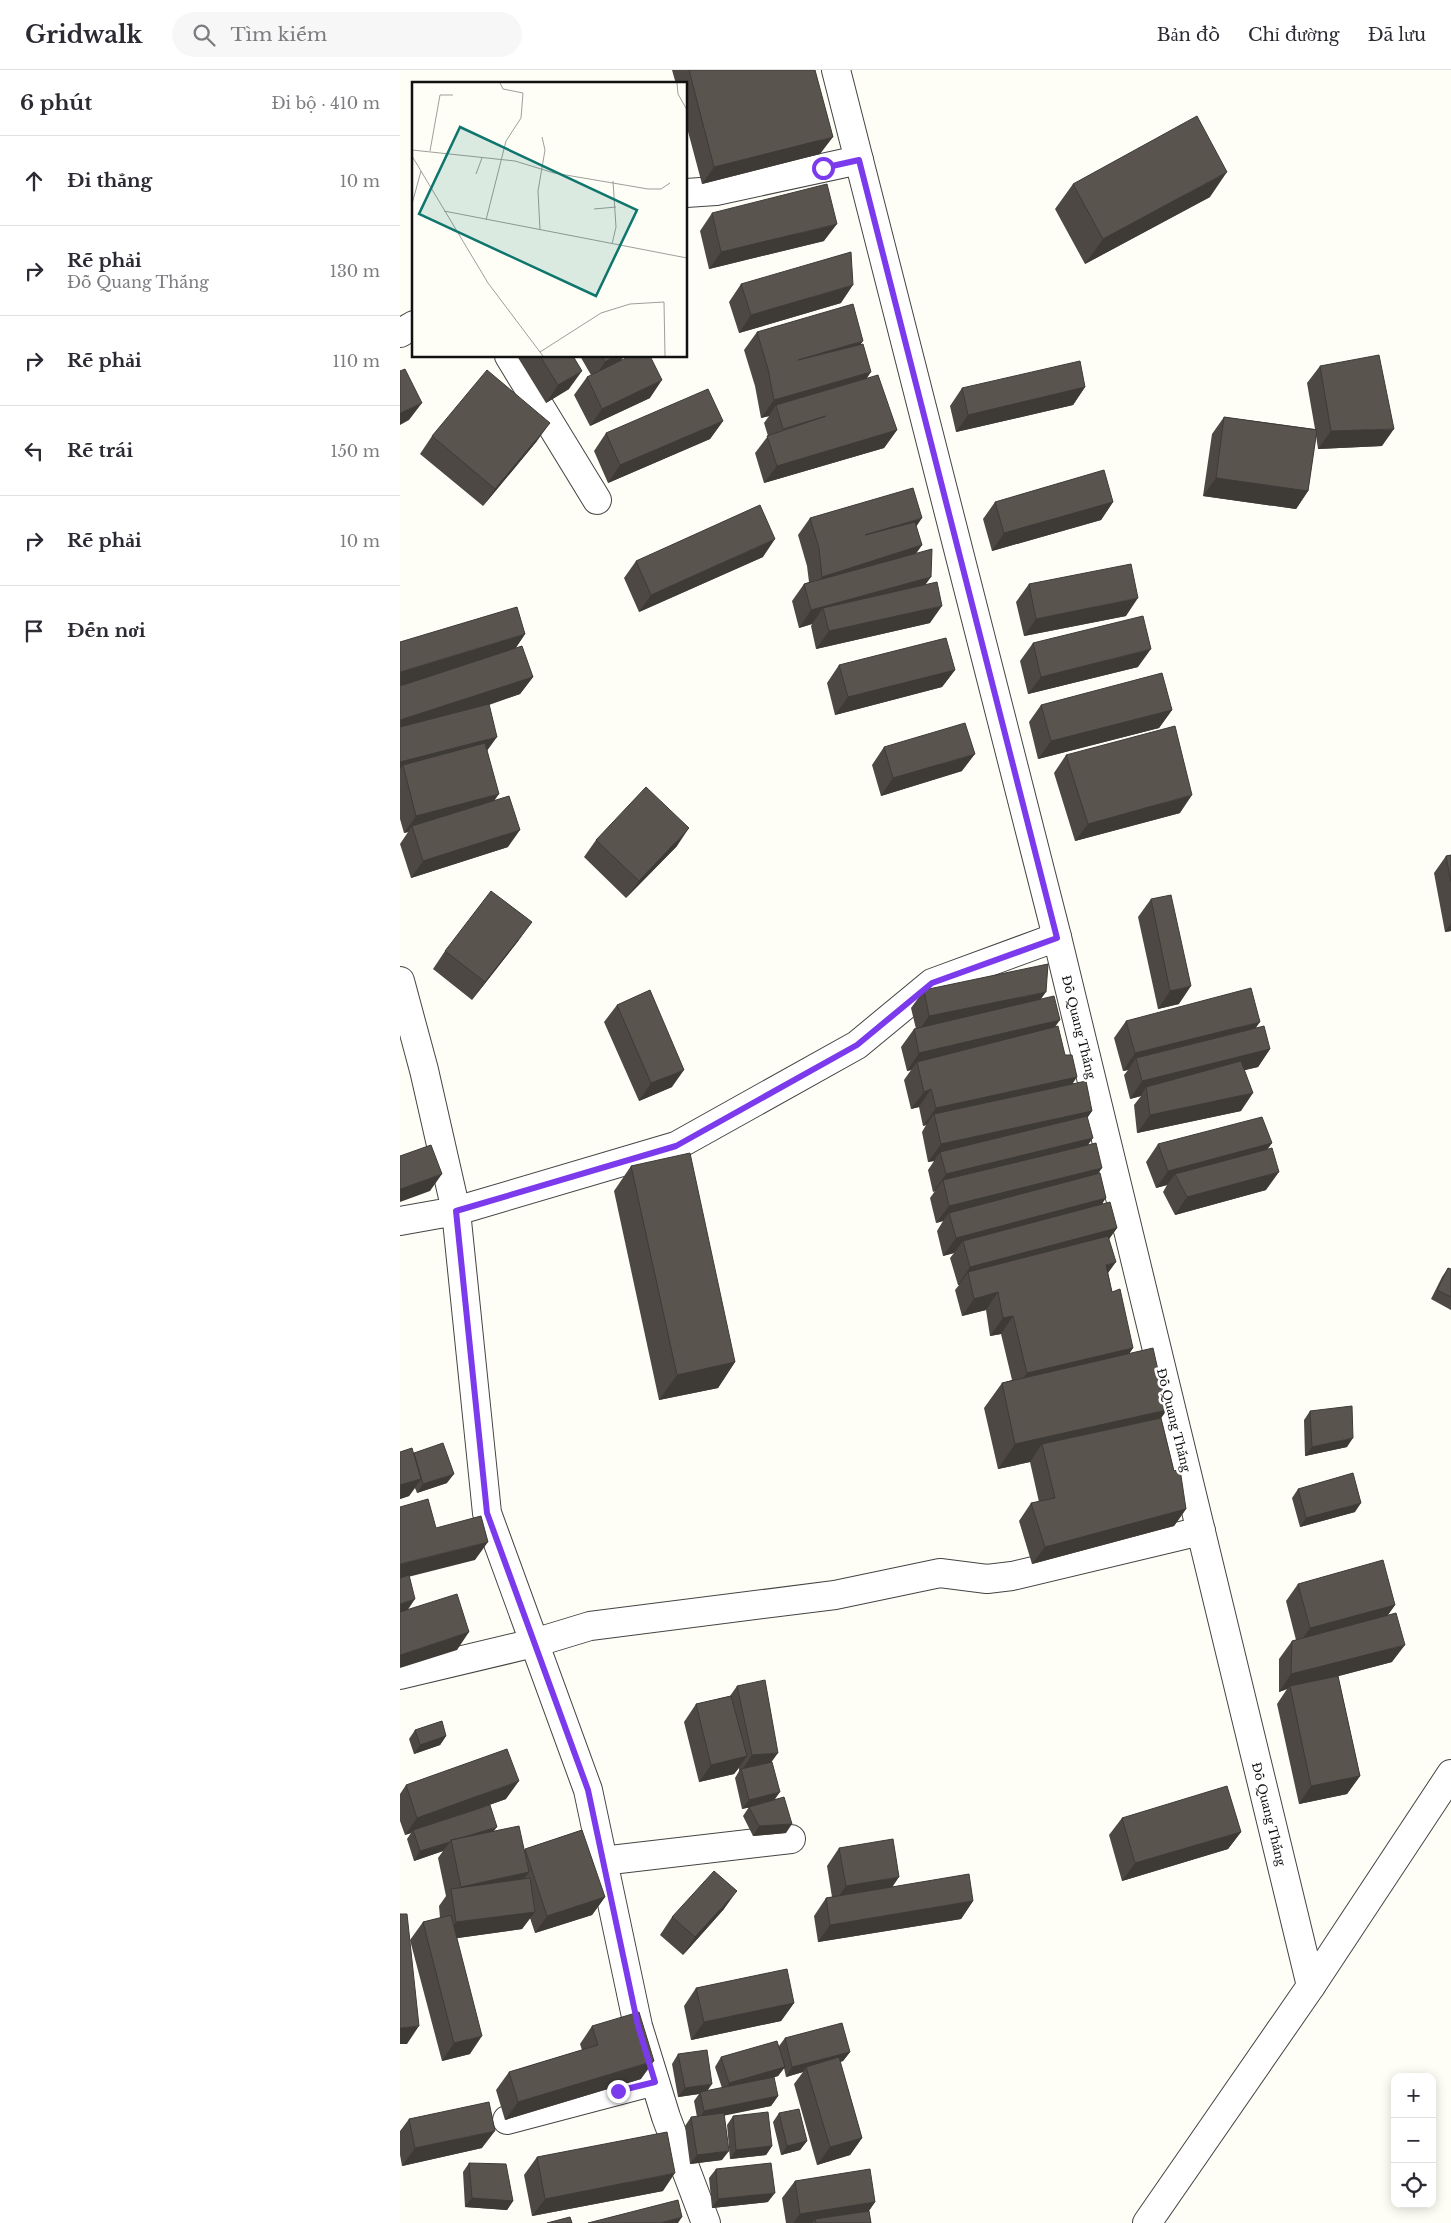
<!DOCTYPE html>
<html lang="vi">
<meta charset="utf-8">
<style>
body{margin:0;font-family:"Libre Baskerville",serif;background:#f7f7f7;color:#2b2b33}
.controls{position:absolute;right:15px;bottom:15px;display:grid;overflow:hidden;border-radius:10px;box-shadow:0 2px 12px #0003}
.controls button{width:45px;height:45px;display:grid;place-items:center;padding:0;border:0;border-bottom:1px solid #e1e1e2;background:#fff;color:#2b2b33;font:25px sans-serif}
.stop{position:absolute;width:15px;height:15px;margin:-11px;border:4px solid #7c3aed;border-radius:50%;background:#fff}
.stop.end{background:#7c3aed;border-color:#fff;box-shadow:0 1px 5px #0008}
.list{margin:0;padding:0;list-style:none}
h2{display:flex;justify-content:space-between;align-items:center;height:65px;margin:0;padding:0 20px;font-size:21px}
h2 small{font-size:16px;font-weight:400;color:#7c7c81}
.list li{display:grid;grid-template-columns:32px 1fr auto;gap:15px;align-items:center;box-sizing:border-box;height:90px;padding:0 20px;border-top:1px solid #e1e1e2}
.list b{display:block;font-size:19px;white-space:nowrap}
.list p{margin:0;font-size:16px;white-space:nowrap;color:#7c7c81}
.list em{font-size:16px;font-style:normal;color:#7c7c81}
.icon{flex:none;width:28px;height:28px;fill:none;stroke:currentColor;stroke-width:2;stroke-linecap:round;stroke-linejoin:round}
.map{position:relative;flex:none;width:1051px;height:2153px;overflow:hidden}
header{display:flex;align-items:center;gap:30px;box-sizing:border-box;height:70px;padding:0 25px;background:#fff;border-bottom:1px solid #e1e1e2}
header strong{font-size:24px}
nav{display:flex;gap:28px;margin-inline-start:auto;font-size:18px}
.search{width:350px;height:45px;background:#f7f7f7;display:flex;align-items:center;gap:12px;box-sizing:border-box;padding:0 18px;border-radius:28px;color:#7c7c81;font-size:19px}
main{display:flex}
aside{flex:1;background:#fff}
.map>svg:first-child{display:block}
.lines{fill:none;stroke-linecap:round;stroke-linejoin:round}
.minor-casing{stroke:#444;stroke-width:30}
.tertiary-casing{stroke:#444;stroke-width:30}
.minor{stroke:#fff;stroke-width:28}
.tertiary{stroke:#fff;stroke-width:28}
.wall{fill:#4d4843}
.shaded-wall{fill:#3e3b37}
.building{fill:#59544e;stroke:#3e3b37}
.route{stroke:#7c3aed;stroke-width:6}
.labels{text-anchor:middle;dominant-baseline:central;stroke-width:5;stroke-linejoin:round;paint-order:stroke}
.street-label{font-size:12px;fill:#111;stroke:#fff}
.inset-road{fill:none;stroke:#9f9f9a;stroke-width:1}
.view{fill:#0f766e;fill-opacity:0.15;stroke:#0f766e;stroke-width:2.5}
.inset-edge{fill:none;stroke:#111;stroke-width:2.5}
</style>
<header>
<strong>Gridwalk</strong>
<div class="search"><svg class="icon" aria-label="search" viewBox="0 0 24 24"><circle cx="10" cy="10" r="6"/><path d="M15 15l6 6"/></svg>Tìm kiếm</div>
<nav><a>Bản đồ</a><a>Chỉ đường</a><a>Đã lưu</a></nav>
</header>
<main>
<aside>
<h2>6 phút<small>Đi bộ · 410 m</small></h2>
<ul class="list">
<li><svg class="icon" aria-label="ahead" viewBox="0 0 24 24"><path d="M12 20V5M6 11l6-6 6 6"/></svg><div><b>Đi thẳng</b></div><em>10 m</em></li>
<li><svg class="icon" aria-label="right" viewBox="0 0 24 24"><path d="M7 20v-9h11M14 6l5 5-5 5"/></svg><div><b>Rẽ phải</b><p>Đỗ Quang Thắng</p></div><em>130 m</em></li>
<li><svg class="icon" aria-label="right" viewBox="0 0 24 24"><path d="M7 20v-9h11M14 6l5 5-5 5"/></svg><div><b>Rẽ phải</b></div><em>110 m</em></li>
<li><svg class="icon" aria-label="left" viewBox="0 0 24 24"><path d="M17 20v-9H6M10 6l-5 5 5 5"/></svg><div><b>Rẽ trái</b></div><em>150 m</em></li>
<li><svg class="icon" aria-label="right" viewBox="0 0 24 24"><path d="M7 20v-9h11M14 6l5 5-5 5"/></svg><div><b>Rẽ phải</b></div><em>10 m</em></li>
<li><svg class="icon" aria-label="arrive" viewBox="0 0 24 24"><path d="M6 21V4h12l-3 4 3 4H6"/></svg><div><b>Đến nơi</b></div></li>
</ul>
</aside>
<div class="map">
<svg width="1051" height="2153" viewBox="0 0 1051 2153">
<rect width="100%" height="100%" fill="#fefef6"/>
<g class="lines">
<g class="minor-casing">
<path id="minor" d="M286,123L316,121L459,90
M0,263L14,255
M109,286L197,430
M0,911L24,1000L56,1141L87,1443L188,1720L238,1956L266,2047L306,2153
M0,1151L56,1141L276,1076L457,975L532,913L657,867
M0,1605L134,1573L190,1556L435,1525L540,1503L587,1509L612,1506L801,1461
M202,1791L391,1769
M911,1916L1051,1704
M107,2050L255,2011"/>
</g>
<g class="tertiary-casing">
<path id="tertiary" d="M436,0L657,867L911,1916L747,2153"/>
</g>
<use href="#minor" class="minor"/>
<use href="#tertiary" class="tertiary"/>
</g>
<path class="wall" d="M272,0H415L420,84L302,114L286,54V14H276Z
M673,114L810,127L685,194L655,139Z
M312,143L424,171L309,199L300,161Z
M341,214L441,233L339,263L329,232Z
M357,262L461,274L467,308L497,360L484,378L364,413L355,383L368,366L364,353L369,346L361,348L355,316L344,280Z
M117,286H173L169,319L146,333Z
M180,286H224L221,290L250,328L190,356L174,325L187,307L191,305Z
M920,296L982,376L918,379L916,365L908,421L896,439L803,426L812,364L824,347L915,359L907,313Z
M685,317L673,335L556,362L550,336L562,318Z
M323,351L310,369L208,413L194,381L206,363Z
M32,366L137,371L83,436L20,384Z
M595,432H713L701,450L592,481L583,449Z
M410,448L516,457L522,475L516,483L525,515L530,553L416,579L411,556L412,554L399,558L392,531L404,514L409,512L407,496L398,465Z
M363,487L239,542L224,508L236,491Z
M629,514L726,546L624,566L616,532Z
M125,564L115,579L133,607L120,624L89,635L87,681L95,730L108,777L11,808L0,774L8,762L4,763L0,749V616Z
M633,573L738,597L628,624L620,591Z
M439,595L555,600L542,617L435,645L427,613Z
M641,635L772,640L759,658L638,689L629,652Z
M484,677L562,701L481,726L472,695Z
M666,685L780,743L675,771L654,703Z
M196,770L277,776L226,828L184,787Z
M1051,785V861L1045,862L1034,803L1046,786Z
M751,829L779,934L758,939L738,847Z
M119,870L72,930L33,899L45,881Z
M524,920L641,929L655,957L673,1013L692,1041L687,1048L688,1074L698,1104L703,1134L717,1158L709,1169L708,1203L712,1222L733,1278L729,1284L761,1348L774,1401L786,1439L774,1456L632,1494L619,1451L631,1433L639,1432L630,1392L598,1399L584,1338L602,1313L612,1310L601,1264L590,1266L586,1240L562,1246L555,1220L559,1215H558L550,1188L554,1183L543,1186L537,1161L543,1151L536,1153L530,1128L535,1121L533,1122L528,1100L534,1091L528,1092L522,1062L526,1055L523,1056L519,1037L511,1039L504,1010L511,1000L507,1001L501,977L514,959H516L511,938Z
M217,935L272,1017L239,1031L204,952Z
M726,951L855,958L870,979L858,997L844,1000L841,1041L737,1063L734,1035L741,1026L730,1029L724,1005L728,1000L723,1001L714,968Z
M872,1073L867,1079L866,1120L775,1145L763,1122L767,1115L756,1118L746,1092L758,1074Z
M231,1096L335,1292L318,1318L259,1330L214,1121Z
M1048,1198L1051,1199V1240L1031,1229L1042,1207Z
M910,1341L947,1377L905,1386L904,1350Z
M0,1382L14,1383L47,1413L17,1423L15,1418L9,1426L0,1429Z
M898,1419L955,1442L900,1457L892,1428Z
M898,1514L995,1535L987,1546L992,1592L938,1606L960,1706L947,1724L899,1734L877,1634L887,1619L879,1622V1589L892,1571L896,1570L886,1531Z
M337,1616L372,1692L374,1730L386,1763L353,1766L343,1746L349,1737H351L342,1739L335,1708L339,1701V1698L334,1704L299,1712L284,1652L296,1634L330,1626Z
M15,1660L46,1666L40,1675L14,1684L9,1669Z
M6,1715L106,1729L72,1741L94,1761L124,1781L125,1779L205,1827L192,1845L135,1863L130,1848L122,1859L57,1868L70,1984L42,1991L10,1870L23,1852L40,1848L39,1836L46,1826L38,1788L43,1781L14,1791L7,1769L11,1763L5,1765L0,1751V1724Z
M722,1748L841,1762L828,1779L722,1811L709,1765Z
M439,1778L493,1817L573,1831L561,1849L418,1872L414,1846L426,1828L432,1827L427,1796Z
M324,1839L283,1885L260,1865L272,1847Z
M296,1918L394,1933L381,1951L291,1970L284,1936Z
M192,1956L241,2009L105,2050L96,2020L109,2002L182,1980L180,1974Z
M385,1968L450,1982L443,1991L440,1992L462,2068L450,2085L417,2095L394,2014L403,2002L386,2007L384,1998L378,2006L371,2008L378,2026L371,2036L324,2045L322,2090L290,2094L285,2056L291,2047H297L294,2031L299,2024L278,2027L272,1994L278,1984L307,2021L322,2018L315,1997L321,1987L379,1976Z
M379,2043L407,2071L400,2080L381,2085L373,2052Z
M333,2046L372,2076L366,2085L330,2089L327,2055Z
M9,2049L82,2078L2,2096L0,2085V2061Z
M137,2087L263,2121L132,2146L124,2105Z
M69,2093L113,2131L107,2140L65,2137L63,2102Z
M316,2099L368,2132L312,2138L309,2108Z
M395,2111L475,2132L469,2141L471,2153H386L382,2128Z"/>
<path class="shaded-wall" d="M433,67L420,84L302,114L314,97Z
M827,102L810,127L685,194L703,169Z
M437,154L424,171L309,199L321,182Z
M453,215L441,233L339,263L351,245Z
M463,271L451,288L398,290Z
M215,286H224L218,295L193,309L205,292Z
M182,301L169,319L146,333L158,315Z
M471,302L459,320L376,335L369,346L361,348L374,330Z
M262,310L250,328L190,356L202,339Z
M685,317L673,335L556,362L568,345Z
M22,333L9,350L0,355V343Z
M323,351L310,369L208,413L220,395Z
M150,353L137,371L83,436L95,419Z
M994,359L982,376L918,379L931,361Z
M497,360L484,378L364,413L377,396Z
M816,408L908,421L896,439L803,426Z
M713,432L701,450L592,481L604,463Z
M522,448L510,466L465,465Z
M375,469L363,487L239,542L251,525Z
M522,475L510,492L410,524L422,507Z
M531,507L518,525L423,538L412,554L399,558L411,540Z
M738,528L726,546L624,566L636,549Z
M542,536L530,553L416,579L429,561Z
M125,564L113,582L0,616V602Z
M751,579L738,597L628,624L641,607Z
M555,600L542,617L435,645L448,627Z
M133,607L120,624L0,664V650Z
M772,640L759,658L638,689L651,671Z
M97,667L84,685L3,695L0,699V692Z
M575,684L562,701L481,726L493,708Z
M99,724L87,741L12,756L8,762L4,763L16,746Z
M792,725L780,743L675,771L688,754Z
M289,758L277,776L226,828L239,811Z
M120,760L108,777L11,808L23,791Z
M132,852L119,870L72,930L85,912Z
M1051,853V861L1045,862Z
M791,916L779,934L758,939L770,921Z
M646,922L633,940L517,964L529,946Z
M660,950L647,968L517,992L511,1000L507,1001L519,983Z
M860,952L848,969L736,988L728,1000L723,1001L735,983Z
M870,979L858,997L747,1024L746,1017L741,1026L730,1029L742,1011Z
M284,1000L272,1017L239,1031L251,1013Z
M677,1007L665,1025L534,1044L526,1055L523,1056L536,1038Z
M531,1019L519,1037L511,1039L524,1022Z
M853,1023L841,1041L737,1063L750,1045Z
M692,1041L680,1058L540,1082L534,1091L528,1092L541,1074Z
M693,1068L680,1086L543,1110L535,1121L533,1122L546,1104Z
M872,1073L859,1091L775,1104L767,1115L756,1118L768,1101Z
M702,1098L690,1115L549,1143L543,1151L536,1153L549,1136Z
M879,1102L866,1120L775,1145L787,1127Z
M42,1104L30,1121L0,1132V1119Z
M706,1128L694,1146L563,1171L554,1183L543,1186L556,1168Z
M717,1158L704,1176L568,1202L559,1215H558L570,1197Z
M716,1192L703,1210L706,1195Z
M598,1222L586,1240L562,1246L574,1229Z
M613,1246L601,1264L590,1266L603,1248Z
M733,1278L720,1296L614,1321L627,1303Z
M335,1292L318,1318L259,1330L277,1305Z
M767,1340L749,1365L642,1374L630,1392L598,1399L615,1374Z
M953,1368L947,1377L905,1386L912,1377Z
M54,1404L47,1413L17,1423L23,1414Z
M21,1409L9,1426L0,1429V1415Z
M961,1433L955,1442L900,1457L906,1448Z
M786,1439L774,1456L632,1494L645,1477Z
M88,1472L75,1490L0,1509V1494Z
M15,1529L3,1547L0,1548V1534Z
M995,1535L983,1552L898,1575L910,1558Z
M69,1562L57,1580L0,1598V1585Z
M1005,1575L992,1592L890,1619V1616L887,1619L879,1622L891,1604Z
M46,1666L40,1675L14,1684L20,1675Z
M378,1683L365,1701L342,1700L352,1685Z
M347,1686L334,1704L299,1712L311,1695Z
M960,1706L947,1724L899,1734L911,1716Z
M119,1711L106,1729L14,1762L13,1760L11,1763L5,1765L17,1748Z
M380,1722L373,1732L342,1739L349,1730Z
M392,1754L386,1763L353,1766L359,1756Z
M97,1757L90,1766L51,1771Z
M841,1762L828,1779L722,1811L735,1793Z
M50,1772L43,1781L14,1791L20,1781Z
M129,1802L116,1820L53,1828L61,1817Z
M499,1807L487,1825L433,1834L446,1816Z
M337,1821L324,1839L283,1885L295,1867Z
M205,1827L192,1845L135,1863L147,1846Z
M573,1831L561,1849L418,1872L430,1855Z
M135,1842L122,1859L44,1870L56,1852Z
M394,1933L381,1951L291,1970L304,1952Z
M19,1956L7,1974H0V1958Z
M82,1966L70,1984L42,1991L54,1973Z
M450,1982L443,1991L408,2001L406,1997L403,2002L386,2007L392,1997Z
M254,1991L241,2009L105,2050L118,2032Z
M385,1997L378,2006L323,2022L329,2013Z
M312,2014L306,2023L300,2022L299,2024L278,2027L285,2018Z
M378,2026L371,2036L298,2051L304,2041Z
M95,2061L82,2078L2,2096L15,2078Z
M462,2068L450,2085L417,2095L430,2077Z
M407,2071L400,2080L381,2085L387,2076Z
M372,2076L366,2085L330,2089L336,2080Z
M329,2081L322,2090L290,2094L297,2085Z
M275,2103L263,2121L132,2146L145,2129Z
M375,2123L368,2132L312,2138L318,2129Z
M72,2128L113,2131L107,2140L65,2137Z
M475,2132L462,2150L415,2149L412,2153H393L400,2144Z
M282,2147L278,2153H260Z"/>
<path class="building" d="M289,0H415L433,67L314,97Z
M797,46L827,102L703,169L673,114Z
M427,114L437,154L321,182L312,143Z
M451,182L453,215L351,245L341,214Z
M453,234L463,271L398,290L463,274L471,302L374,330L368,299L357,262Z
M979,285L994,359L931,361L920,296Z
M140,286H173L182,301L158,315Z
M202,286H215L205,292Z
M230,286H250L262,310L202,339L187,307Z
M680,291L685,317L568,345L562,318Z
M5,299L22,333L0,343V301Z
M87,300L150,353L95,419L32,366Z
M478,305L497,360L377,396L367,366L426,346L383,359L376,335Z
M308,319L323,351L220,395L206,363Z
M824,347L917,360L908,421L816,408Z
M704,400L713,432L604,463L595,432Z
M513,418L522,448L465,465L515,452L522,475L422,507L419,478L410,448Z
M360,435L375,469L251,525L236,491Z
M532,479L531,507L411,540L404,514Z
M731,494L738,528L636,549L629,514Z
M537,512L542,536L429,561L423,538Z
M117,537L125,564L0,602V572Z
M743,546L751,579L641,607L633,573Z
M546,568L555,600L448,627L439,595Z
M122,576L133,607L0,650V616Z
M762,603L772,640L651,671L641,635Z
M89,634L97,667L0,692V657Z
M565,653L575,684L493,708L484,677Z
M775,656L792,725L688,754L666,685Z
M85,673L99,724L16,746L3,695Z
M246,717L289,758L239,811L196,770Z
M109,726L120,760L23,791L12,756Z
M1051,785V812L1046,786Z
M91,821L132,852L85,912L45,881Z
M771,825L791,916L770,921L751,829Z
M648,894L646,922L529,946L524,920Z
M851,918L860,952L735,983L726,951Z
M250,920L284,1000L251,1013L217,935Z
M654,926L660,950L519,983L514,959Z
M658,956L665,985H672L677,1007L536,1038L531,1019L524,1022L517,992Z
M864,956L870,979L742,1011L736,988Z
M841,991L853,1023L750,1045L746,1017Z
M686,1011L692,1041L541,1074L534,1044Z
M687,1046L693,1068L546,1104L540,1082Z
M862,1047L872,1073L768,1101L758,1074Z
M696,1073L702,1098L549,1136L543,1110Z
M31,1075L42,1104L0,1119V1086Z
M872,1078L879,1102L787,1127L775,1104Z
M290,1083L335,1292L277,1305L231,1096Z
M700,1103L706,1128L556,1168L549,1143Z
M710,1132L717,1158L570,1197L563,1171Z
M708,1166L716,1192L706,1195L712,1222L720,1219L733,1278L627,1303L613,1246L603,1248L598,1222L574,1229L568,1202Z
M1048,1198L1051,1199V1227L1037,1220Z
M753,1278L767,1340L615,1374L602,1313Z
M952,1336L953,1368L912,1377L910,1341Z
M761,1348L774,1401L780,1399L786,1439L645,1477L631,1433L655,1428L642,1374Z
M43,1373L54,1404L23,1414L14,1383Z
M12,1378L21,1409L0,1415V1382Z
M953,1403L961,1433L906,1448L898,1419Z
M28,1429L36,1458L81,1446L88,1472L0,1494V1437Z
M983,1490L995,1535L910,1558L898,1514Z
M9,1505L15,1529L0,1534V1508Z
M57,1524L69,1562L0,1585V1542Z
M996,1543L1005,1575L891,1604L892,1571Z
M938,1606L960,1706L911,1716L890,1616Z
M365,1610L378,1683L352,1685L337,1616Z
M331,1626L347,1686L311,1695L296,1634Z
M42,1651L46,1666L20,1675L15,1660Z
M107,1679L119,1711L17,1748L6,1715Z
M372,1692L380,1722L349,1730L341,1699Z
M827,1716L841,1762L735,1793L722,1748Z
M384,1727L392,1754L359,1756L349,1737Z
M90,1735L97,1757L64,1767L51,1770L50,1772L20,1781L13,1760Z
M119,1756L129,1802L61,1817L51,1770Z
M182,1760L205,1827L147,1846L125,1779Z
M493,1769L499,1807L446,1816L439,1778Z
M314,1801L337,1821L295,1867L272,1847Z
M569,1804L573,1831L430,1855L426,1828Z
M130,1808L135,1842L56,1852L51,1819Z
M0,1844H7L19,1956L0,1958Z
M51,1845L82,1966L54,1973L23,1852Z
M387,1899L394,1933L304,1952L296,1918Z
M239,1942L254,1991L118,2032L109,2002L198,1975L192,1956Z
M442,1953L450,1982L392,1997L385,1968Z
M377,1971L385,1997L329,2013L321,1987Z
M307,1980L312,2014L285,2018L278,1984Z
M439,1987L462,2068L430,2077L406,1997Z
M374,2007L378,2026L304,2041L300,2022Z
M89,2032L95,2061L15,2078L9,2049Z
M399,2039L407,2071L387,2076L379,2043Z
M368,2042L372,2076L336,2080L333,2046Z
M324,2043L329,2081L297,2085L291,2047Z
M267,2062L275,2103L145,2129L137,2087Z
M69,2093L106,2094L113,2131L72,2128Z
M371,2093L375,2123L318,2129L316,2099Z
M470,2099L475,2132L400,2144L395,2111Z
M278,2130L282,2147L260,2153H188Z
M469,2141L471,2153H416L415,2149Z
M170,2147L172,2153H147Z"/>
<g class="lines">
<path class="route" d="M218,2021L255,2012L238,1956L188,1720L87,1443L56,1141L276,1076L457,975L532,913L657,868L459,90L423,98"/>
</g>
<g class="labels">
<g class="street-label">
<text transform="translate(679 957) rotate(76)">Đỗ Quang Thắng</text>
<text transform="translate(774 1350) rotate(76)">Đỗ Quang Thắng</text>
<text transform="translate(869 1744) rotate(76)">Đỗ Quang Thắng</text>
</g>
</g>
<g transform="translate(12 12)">
<rect width="275" height="275" fill="#fefef6"/>
<path class="inset-road" d="M265,1L266,12L275,28M0,68L103,79L142,91L236,107H249L258,101M18,69L28,13H41M0,74L76,201L131,274M64,92L70,76M0,122L9,89M182,127L204,125M32,129L275,176M74,138L94,59L109,36L111,11L91,7L88,1M128,148L126,109L133,68L130,55M200,162L204,145L201,99M128,270L189,231L218,222L252,220L253,274"/>
<path class="view" d="M48,45L225,128L184,214L7,132Z"/>
<rect width="275" height="275" class="inset-edge"/>
</g>
</svg>
<div class="controls">
<button>+</button>
<button>−</button>
<button><svg class="icon" aria-label="locate" viewBox="0 0 24 24"><circle cx="12" cy="12" r="6"/><path d="M12 2v4M12 18v4M2 12h4M18 12h4"/></svg></button>
</div>
<div class="stop" style="left:423px;top:98px"></div>
<div class="stop end" style="left:218px;top:2021px"></div>
</div>
</main>
